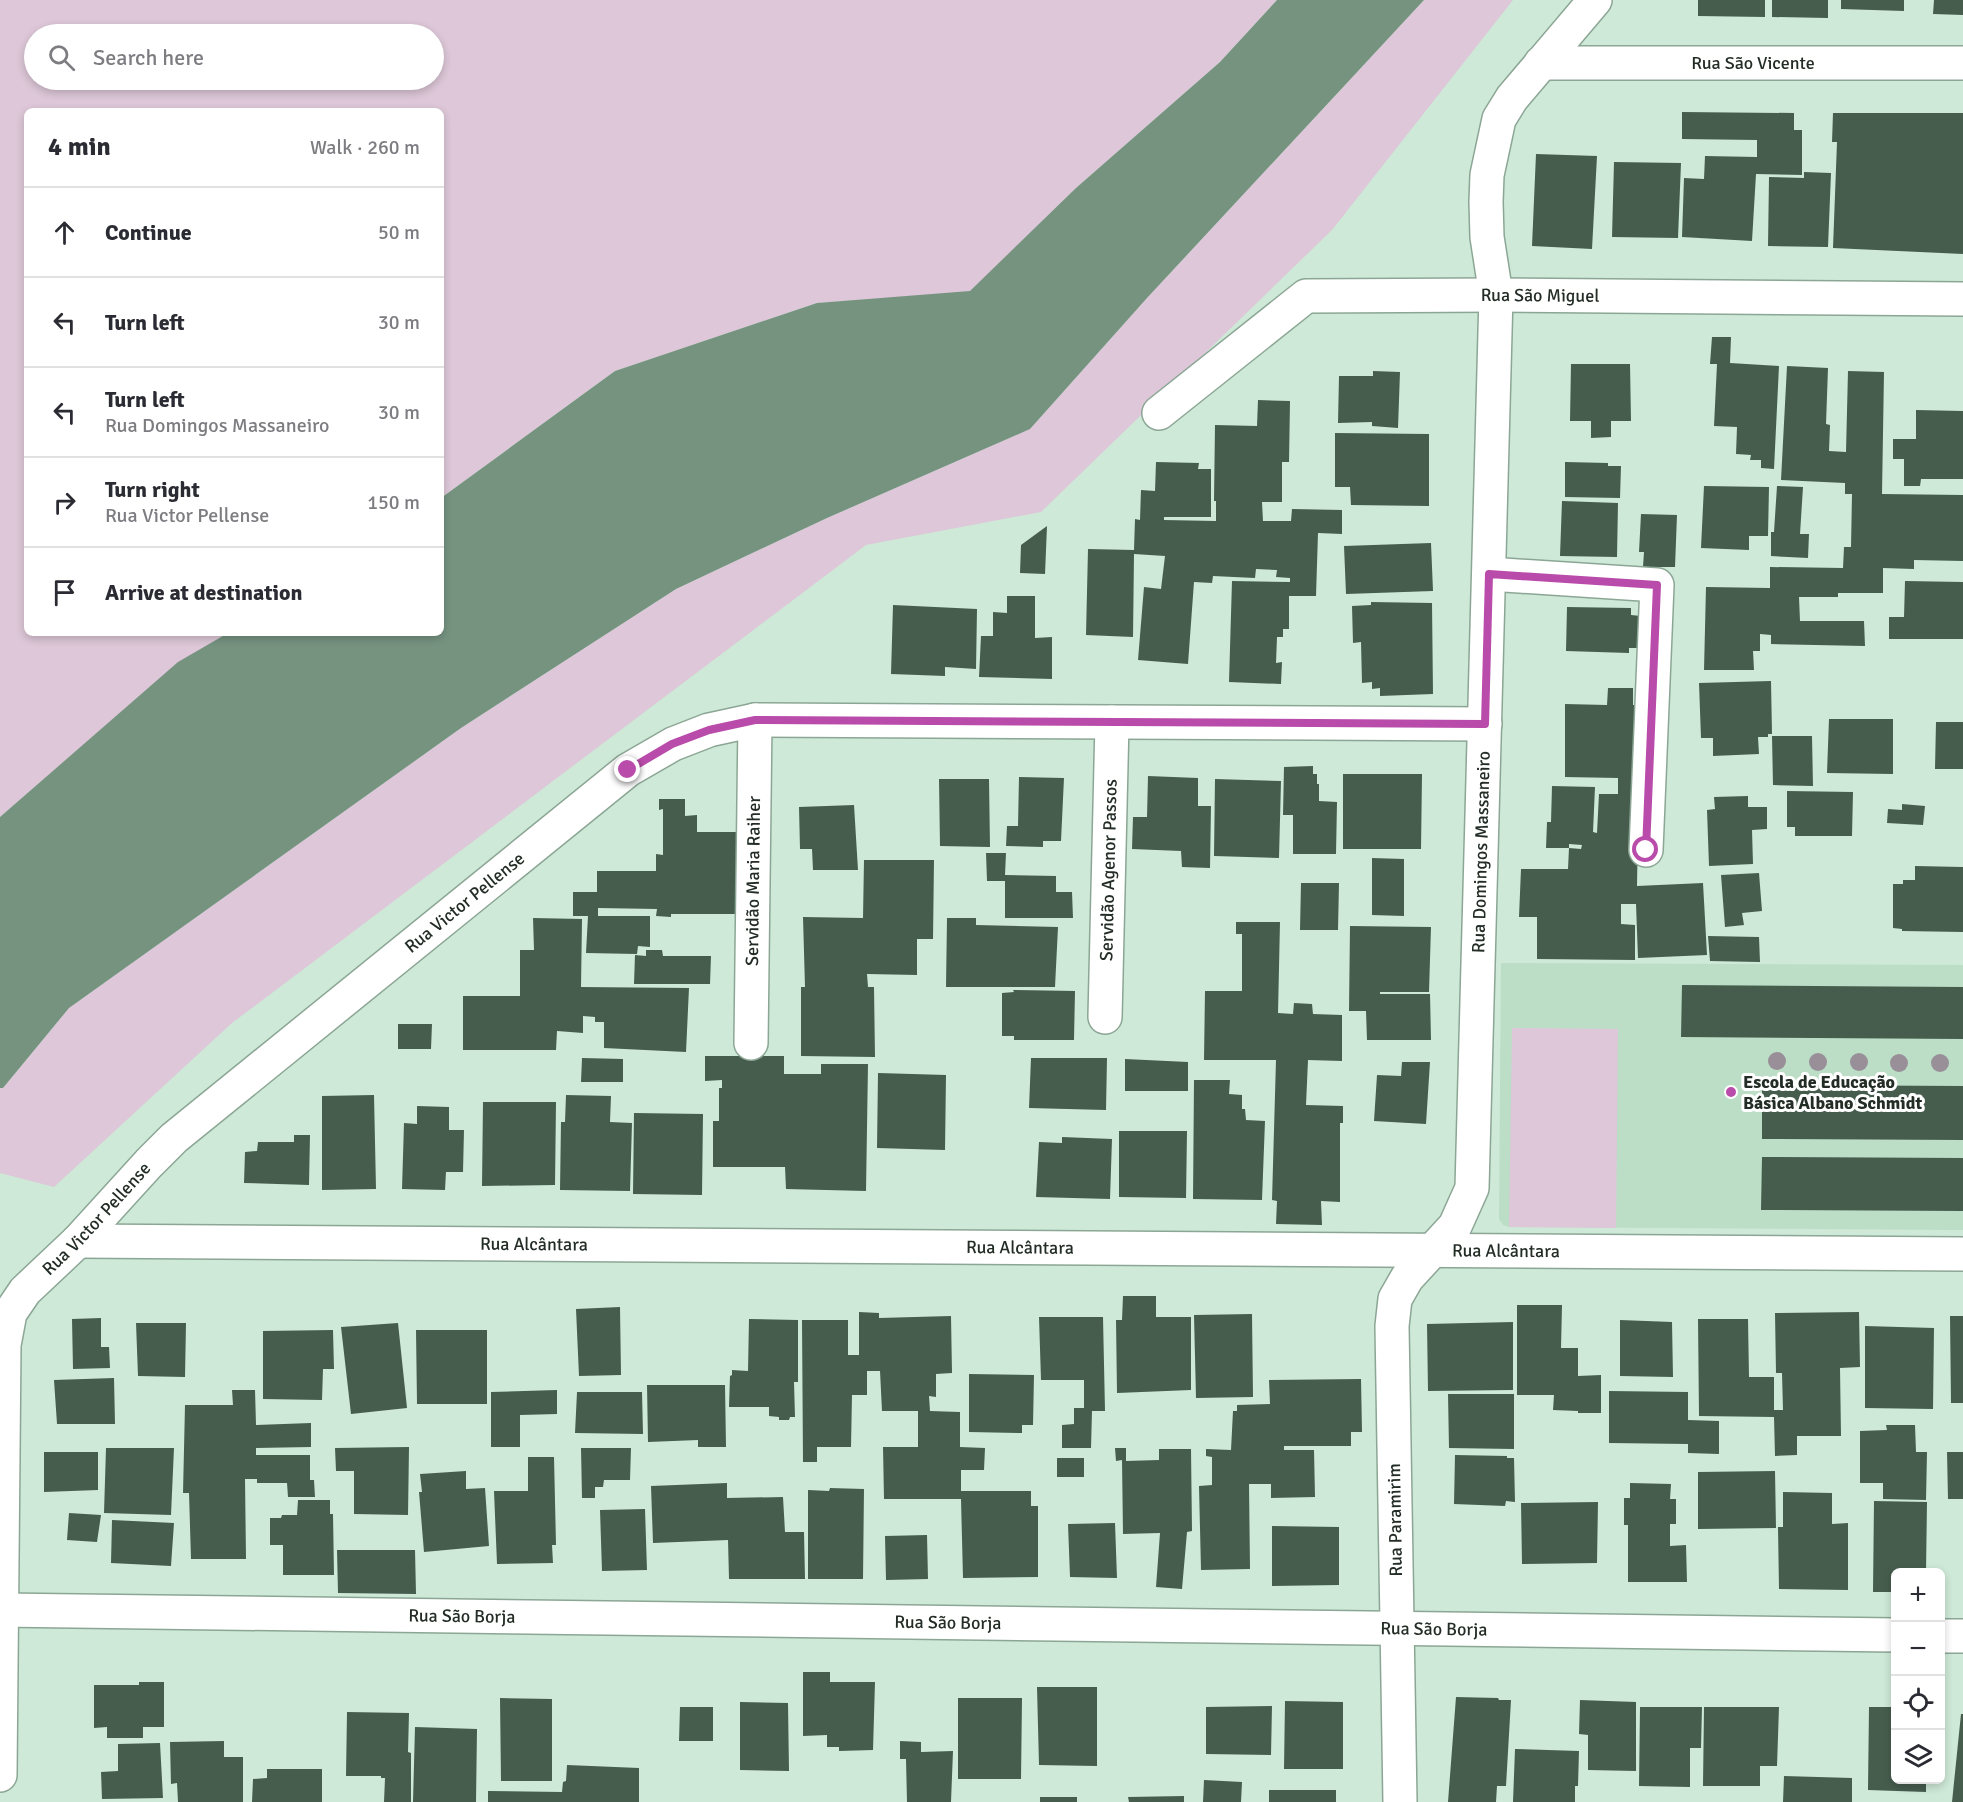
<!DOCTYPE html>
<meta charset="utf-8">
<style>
body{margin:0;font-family:Signika,sans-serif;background:#f7f7f7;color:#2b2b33}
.controls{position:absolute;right:18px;bottom:18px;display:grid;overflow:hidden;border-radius:9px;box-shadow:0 3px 9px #0003}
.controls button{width:54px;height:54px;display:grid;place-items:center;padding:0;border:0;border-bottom:2px solid #e1e1e2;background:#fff;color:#2b2b33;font:30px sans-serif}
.stop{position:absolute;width:18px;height:18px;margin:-14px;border:4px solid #b94baa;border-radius:50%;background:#fff}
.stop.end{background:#b94baa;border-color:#fff;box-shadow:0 2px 6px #0008}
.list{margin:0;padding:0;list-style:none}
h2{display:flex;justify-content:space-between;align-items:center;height:78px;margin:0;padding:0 24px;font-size:26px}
h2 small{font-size:20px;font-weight:400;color:#7c7c81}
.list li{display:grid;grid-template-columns:39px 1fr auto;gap:18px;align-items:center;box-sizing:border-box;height:90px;padding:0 24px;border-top:2px solid #e1e1e2}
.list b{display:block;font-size:22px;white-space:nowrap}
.list p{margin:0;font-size:20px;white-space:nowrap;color:#7c7c81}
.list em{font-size:20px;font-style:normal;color:#7c7c81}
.icon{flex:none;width:33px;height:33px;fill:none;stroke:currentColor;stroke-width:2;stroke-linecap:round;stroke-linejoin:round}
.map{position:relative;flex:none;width:1963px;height:1802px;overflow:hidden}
.search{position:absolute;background:#fff;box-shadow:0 3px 9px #0003;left:24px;top:24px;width:420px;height:66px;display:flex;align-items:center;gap:15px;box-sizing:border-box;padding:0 21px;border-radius:33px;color:#7c7c81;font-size:22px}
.panel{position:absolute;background:#fff;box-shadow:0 3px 9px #0003;left:24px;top:108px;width:420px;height:528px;border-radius:9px}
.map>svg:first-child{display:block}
.built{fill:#bcddc6}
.green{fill:#ddc7d8;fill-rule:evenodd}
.water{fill:#769380}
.building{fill:#465d4e}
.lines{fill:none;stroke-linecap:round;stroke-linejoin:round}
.minor-casing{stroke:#8ca695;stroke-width:36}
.tertiary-casing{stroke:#8ca695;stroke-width:36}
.minor{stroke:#fff;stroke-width:33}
.tertiary{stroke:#fff;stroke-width:33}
.tree{fill:#998f99}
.route{stroke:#b94baa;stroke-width:8}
.poi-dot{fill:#b94baa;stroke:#fff;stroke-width:2}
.labels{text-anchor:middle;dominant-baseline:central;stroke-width:6;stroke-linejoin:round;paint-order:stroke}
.street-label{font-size:18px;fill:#232d26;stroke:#fff}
.poi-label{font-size:18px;font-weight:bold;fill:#232d26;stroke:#fff;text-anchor:start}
</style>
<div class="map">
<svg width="1963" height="1802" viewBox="0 0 1963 1802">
<rect width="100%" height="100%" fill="#cee9d7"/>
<path class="built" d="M1501,963L1963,965V1230L1509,1227L1503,1225L1499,1219Z"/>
<path class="green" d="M0,0H1277L1220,62L1076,188L970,292L817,303L615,371L441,498V111H27V633H228L178,663L0,817ZM34,34H434V80H34Z
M1424,0H1513L1332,230L1041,512L866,545L232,1023L54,1187L0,1173V1088H3L69,1008L461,728L676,589L827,518L1030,429L1147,298Z
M1512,1028L1618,1029L1616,1228L1509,1227Z"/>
<path class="water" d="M1277,0H1424L1147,298L1030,429L827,518L676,589L461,728L69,1008L3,1088H0V817L178,662L228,633H441V498L615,371L817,303L970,291L1076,188L1220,62Z"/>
<path class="building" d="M1698,0H1765V17L1698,16Z
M1772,0H1828V18L1772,17Z
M1841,0H1904V11L1841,9Z
M1934,0H1963V15L1933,14Z
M1682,112L1794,113V130H1802V175L1756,174L1752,241L1682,237L1684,178L1704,179L1705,156L1757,157V140L1682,139Z
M1833,113H1963V254L1833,248L1837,142H1832Z
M1536,154L1597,156L1592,249L1532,246Z
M1614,162L1681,163L1678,238L1612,237Z
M1804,172L1831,173L1828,247L1768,246L1769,177L1804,178Z
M1712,337H1731L1730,363L1779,366L1774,469L1761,468V460H1750L1751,455L1736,454L1737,427L1714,426L1717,364H1710Z
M1571,364H1630L1631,421H1611V437L1591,438V421H1570Z
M1787,366L1828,368L1826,424L1830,425L1829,451L1846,452L1848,371L1884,372L1882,494L1963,495V561L1914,560V569L1883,568V593H1838V597H1799L1800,621H1864L1865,646L1771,644V635L1760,634V651H1753L1754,670H1704L1706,587L1770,588V567L1843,568L1844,547H1851L1852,494H1845V483L1781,480Z
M1373,371L1400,372L1398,428L1372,426V422L1338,423L1339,376H1373Z
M1258,400L1290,401L1289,462H1282V502H1262L1263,521H1291L1292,509L1342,510V534L1318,533L1316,596H1289V629H1283V637H1277L1276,663L1282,662L1281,684L1229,682L1232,581L1290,582V578L1276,577L1277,570L1256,569L1255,578L1213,576L1212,583L1194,582L1188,664L1138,660L1144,587L1161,589L1165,556L1134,554L1133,637L1086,635L1088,549L1134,550L1135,519L1140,520L1141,490L1155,491L1156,462L1199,463L1198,469H1211V517H1164V520L1216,521V501H1214L1215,425L1257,426Z
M1916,410L1963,411V479H1921L1920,486H1904V459H1893V439H1916Z
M1335,433L1429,434V506L1351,505L1350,487H1335Z
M1565,462L1608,463V466H1621L1620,498L1565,497Z
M1704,486L1769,487L1768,536H1749V550L1701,548Z
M1777,486L1803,487L1800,534H1809L1808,558L1771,556V532H1774Z
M1562,501L1618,503L1617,557L1560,556Z
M1641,514L1677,515L1675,567H1643L1644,552H1639Z
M1047,526L1045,574L1020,573L1021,545Z
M1431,543L1433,591L1346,594L1344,546Z
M1905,581L1963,582V639H1889V617H1904Z
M1007,596H1035V638L1052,637V679L979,677L981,636H993V612L1007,613Z
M1371,602L1432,603L1433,694L1380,696V688L1372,689V682L1362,683L1361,642L1353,643L1352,606L1371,605Z
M893,605L977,609L976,669L945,667V676L891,674Z
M1567,607L1631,608V615L1641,616V648H1629V653L1566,651Z
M1771,681L1772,734H1768V737H1758L1759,754L1713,756V738H1701L1699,683Z
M1608,688H1633V705H1640L1637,886L1703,883L1707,955L1638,958L1636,904H1621V924L1635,925V960L1537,959V917H1519L1521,869H1568L1569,848L1581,849L1582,845L1569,844V848H1546L1547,822H1551L1552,786L1595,787L1593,832L1597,833L1599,794H1618V778L1565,777V704L1607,705Z
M1829,719H1893V774L1827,773Z
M1936,722H1963V769H1935Z
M1772,736H1812L1813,786L1773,785Z
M1313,766V774H1317V784H1319V801L1337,802L1336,854H1293V815H1283L1284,767Z
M1343,774H1422L1421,849H1343Z
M1148,776L1198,778V806H1211L1210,868L1182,867L1181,851L1132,849L1133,817H1147Z
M1019,777L1064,778L1061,841H1043V847L1006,846L1007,826H1018Z
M939,779H989L990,847L940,846Z
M1215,779L1281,781L1279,858L1214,856Z
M1787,791L1853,792L1852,836H1795V827H1787Z
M1748,796V807H1767V829L1752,830L1753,864L1709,866L1707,810L1715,809L1714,797Z
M659,799H685V816L697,815V832H737L736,914H671V917L656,916L657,909L598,908V916H650V947L638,946L637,954L586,953L588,916H573V892H597V871H656V854L663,855V809L659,810Z
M1902,804L1925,806L1923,825L1887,823L1888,809L1902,810Z
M854,805L858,870H813L812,849H800L799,807Z
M986,853H1006L1005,875L1056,876V892H1072L1073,918H1005V881H987Z
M1372,858L1404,859V916L1372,915Z
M864,860H934L933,939H917V975L867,974L868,987H874L875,1057L801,1056V987H805L803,917L863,918Z
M1915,866L1963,867V932L1902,931V929L1893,928V884H1903V880H1915Z
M1759,873L1762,911L1742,913L1744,925L1725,927L1721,875Z
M1301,883H1339L1338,930H1300Z
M533,918L582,919L581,987L689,988L686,1052L604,1048V1022H595V1017L583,1016V1033L557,1031L556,1050H463V996H520V950H534Z
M947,918H976V925L1058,927L1055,987H946Z
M1236,922H1280L1278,1013L1293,1014L1294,1003L1312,1004L1313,1014L1342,1015V1061L1308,1060L1306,1105L1343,1106V1123H1340V1202L1321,1201L1322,1225L1276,1224L1277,1201L1272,1200L1276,1060H1204L1205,991H1242V934H1236Z
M1350,926L1431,927L1429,992H1380V994H1430L1431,1040H1367L1366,1011H1349Z
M1708,936L1759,937L1760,962L1710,961Z
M646,950H662L663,956H711L710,984H634L635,955L646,956Z
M1682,985L1963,987V1039L1681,1037Z
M1013,990L1075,991L1074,1040H1014V1036H1002V993L1014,992Z
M398,1024H432L431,1049H398Z
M705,1056H784V1074H821V1064H868L866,1191L786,1189L785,1167H713V1121H719V1088H722V1080L705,1081Z
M582,1058L623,1059V1082H581Z
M1031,1058H1107L1106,1110L1029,1108Z
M1125,1059L1188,1062V1091H1125Z
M1402,1062H1430L1426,1124L1374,1121L1377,1075L1401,1076Z
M878,1073L946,1075L945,1150L877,1148Z
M1194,1080H1230L1229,1094L1242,1095V1109H1245L1246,1120L1265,1121L1262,1200L1193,1199Z
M1762,1085L1963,1086V1140L1762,1139Z
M374,1095L376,1189L322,1190V1096Z
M566,1095L611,1096L610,1122L632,1123L630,1191L560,1190L561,1122H565Z
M483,1102H556L555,1185L482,1186Z
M417,1106L449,1107V1130H464L463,1172H446L445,1190L402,1189L404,1123L417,1124Z
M634,1113L703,1114L702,1195L633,1194Z
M1119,1131H1187L1186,1198L1119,1197Z
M294,1135H310L309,1185L244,1183L245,1152L257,1151L258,1142H294Z
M1062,1137L1112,1139L1110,1199L1036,1197L1039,1142L1062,1143Z
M1762,1157L1963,1158V1211L1761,1210Z
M1123,1296H1156V1317H1191V1390L1117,1393L1116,1320H1122Z
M1517,1305H1562L1561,1348H1578V1376L1601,1375V1413H1578V1411L1553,1410L1554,1395H1517Z
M620,1307L621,1375L579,1376L576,1309Z
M859,1312L879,1313V1318L951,1316L952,1373L936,1374V1397L929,1396L930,1411L960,1412V1447L985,1448L984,1470H961V1491H1031V1506H1038V1577L963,1578L961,1499H884L883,1447H918V1411H882L880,1371H867V1395H852L851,1447H817V1462H803L802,1320H848V1355H859Z
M1859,1312L1860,1367L1840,1368L1841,1436H1797V1455L1775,1456L1774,1417L1699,1416L1698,1319H1748L1749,1377H1774V1410H1783L1782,1373H1776L1775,1313Z
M1252,1314L1253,1397L1196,1398L1194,1315Z
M1950,1316H1963V1403H1951Z
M1039,1317H1103L1105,1411H1092L1091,1448H1062V1425L1074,1424V1408H1084V1380H1041Z
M101,1318V1347H109L110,1368L73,1369L72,1319Z
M749,1319L798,1320V1382H794L795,1417H790L789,1420H779V1417L769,1416V1407H729L730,1376L732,1375V1370L748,1371Z
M1620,1320L1672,1322L1673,1377L1620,1376Z
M1513,1322V1390L1428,1391L1427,1324Z
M136,1323H186L185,1377L138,1376Z
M398,1323L407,1408L351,1414L341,1327Z
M1865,1326L1934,1328L1933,1409L1865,1408Z
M333,1330L334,1369H323L322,1400L263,1399V1331Z
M416,1330H487V1404H417Z
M969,1374L1034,1375L1033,1425H1022V1433L969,1432Z
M114,1378L115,1424H57L54,1380Z
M1361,1379L1362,1432H1351V1446H1284V1450H1314L1315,1497L1271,1498V1484H1249L1250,1569L1201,1570L1199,1486L1212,1485V1457L1206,1456V1449L1231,1450L1233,1411H1237V1405L1270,1404L1269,1380Z
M647,1385H725L726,1447H698V1440L648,1442Z
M232,1390H255L256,1425L311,1423V1447L256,1448V1455H310V1480H314L315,1497H288L287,1483H257V1479H245L246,1559H191L189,1493H183L185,1405H233Z
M557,1390V1414L520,1415V1447H491V1392Z
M1609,1391L1688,1392V1420L1719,1421V1454L1688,1453V1444L1609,1443Z
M577,1392H642L643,1434L575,1433Z
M1448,1394H1514V1449L1449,1448Z
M1886,1425H1915L1916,1452H1927L1926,1500L1883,1499V1483H1860V1431L1887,1430Z
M409,1447L408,1515L354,1514V1471H336L335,1448Z
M106,1448H174L171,1515L104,1513Z
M581,1448H631L630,1480H604L603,1487H595V1498H582Z
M1115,1448H1126V1461L1159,1460V1449H1191L1192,1531L1187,1532L1182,1589L1156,1587L1160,1533L1123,1534L1122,1460L1116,1461Z
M44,1452H98V1490L44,1492Z
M1947,1452H1963V1499H1948Z
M1455,1455L1507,1456V1458H1514L1515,1502L1506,1501L1505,1506L1454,1504Z
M528,1457H554L556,1545H552L553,1563L497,1564L494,1491H528Z
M1057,1458H1084V1477H1057Z
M466,1471V1489L485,1488L489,1546L424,1552L419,1492H422L420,1474Z
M1775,1471L1776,1528L1698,1529V1472Z
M727,1483V1498L783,1497L785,1532H804L805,1579H729L728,1540L653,1543L651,1486Z
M1630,1483L1671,1484L1670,1499H1676V1524H1670V1546L1686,1545L1687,1582H1628V1525H1624V1498H1630Z
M830,1488L864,1489L863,1579H808V1490L829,1491Z
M1783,1492L1832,1493V1524L1848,1523V1590L1779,1589L1778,1527H1783Z
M298,1500H330V1514H333L334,1575H283V1545H270V1518H281L282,1515H297Z
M1874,1501L1927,1502L1926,1572H1896V1592H1873Z
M1598,1502L1597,1563L1522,1564L1521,1503Z
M645,1509L647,1570L602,1571L600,1510Z
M69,1513L101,1515L97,1542L67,1540Z
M112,1520L174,1523L171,1566L111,1563Z
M1115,1523L1117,1578L1070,1577L1068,1524Z
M1272,1526L1339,1527V1585L1272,1586Z
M927,1535L928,1579L886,1580L885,1536Z
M337,1550H415L416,1594L338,1593Z
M803,1672H830V1682H875L873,1750L839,1751V1747H827V1735L803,1736Z
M139,1682H164V1727H143V1738H107V1727L94,1728V1685H139Z
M1037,1687H1097V1766L1039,1765Z
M1456,1697L1498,1698L1499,1700H1511L1506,1786H1497L1496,1802H1448Z
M500,1698L552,1699V1781H501Z
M958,1698H1022L1021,1779H958Z
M1580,1700L1636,1702V1771L1588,1770V1735L1579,1734Z
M1285,1701L1343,1702V1769H1284Z
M740,1702L788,1703L789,1771L740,1770Z
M1272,1706L1271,1755L1206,1754V1707Z
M680,1707H713V1741H679Z
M1640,1707H1702L1701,1748H1690V1787L1639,1786Z
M1704,1707H1779L1777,1766H1760V1786H1703Z
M1869,1707H1896V1780H1926V1792L1868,1790Z
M347,1712L409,1713L408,1752L411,1753V1802H384L385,1778H381V1776H346Z
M1961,1714H1963V1802H1952Z
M415,1727L477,1729L476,1802H413Z
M224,1741V1757H243V1802H178L177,1783L171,1784L170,1742Z
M900,1741L921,1742V1752L953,1751L951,1802H907L906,1759H900Z
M160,1743L163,1798L102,1799L101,1772L118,1771V1744Z
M1515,1749L1579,1751L1578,1786H1575V1802H1513Z
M567,1765L639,1768V1802H488V1791L562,1792L563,1782L566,1781Z
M267,1769H322V1802H252L253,1779L267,1778Z
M1784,1776L1852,1778V1802H1783Z
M1204,1780L1242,1782L1241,1802H1203Z
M1269,1790H1336V1802H1269Z
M1184,1796V1802H1129L1128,1797Z
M1040,1797H1077V1802H1040Z"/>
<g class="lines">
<g class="minor-casing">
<g id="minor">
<path id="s1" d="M1541,63H1963"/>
<path id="s2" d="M1159,413L1306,296L1496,295L1963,299"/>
<path d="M1489,574L1657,585L1646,850"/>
<path id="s3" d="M1105,1017L1112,722"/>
<path id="s4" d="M751,1043L755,720"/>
<path id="s5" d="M78,1241L1963,1254"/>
<path id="s6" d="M0,1610L1896,1635"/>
<path d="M1940,1636H1963"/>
<path id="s7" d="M0,1775L4,1345L10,1313L25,1291L78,1241L149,1163L174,1138L628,770L673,744L709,730L755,720L1485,724"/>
</g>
</g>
<g class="tertiary-casing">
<g id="tertiary">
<path id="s8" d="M1400,1802L1392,1326L1395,1299L1407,1278L1455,1226L1472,1188L1496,295L1487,237L1486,202L1487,175L1499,119L1512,98L1595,0"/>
</g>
</g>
<use href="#minor" class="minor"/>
<use href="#tertiary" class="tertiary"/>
</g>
<g class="tree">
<circle cx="1777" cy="1061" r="9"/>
<circle cx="1818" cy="1062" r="9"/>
<circle cx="1859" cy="1062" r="9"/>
<circle cx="1899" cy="1063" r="9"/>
<circle cx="1940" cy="1063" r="9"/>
</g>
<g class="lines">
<path class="route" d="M628,770L672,744L709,730L755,720L1485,724L1489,574L1657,585L1646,850"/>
</g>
<circle class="poi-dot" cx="1731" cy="1092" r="6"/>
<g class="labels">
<g class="street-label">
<text stroke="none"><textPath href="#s1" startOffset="212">Rua São Vicente</textPath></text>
<text stroke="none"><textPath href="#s2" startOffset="422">Rua São Miguel</textPath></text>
<text stroke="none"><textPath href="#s8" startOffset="976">Rua Domingos Massaneiro</textPath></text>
<text stroke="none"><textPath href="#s3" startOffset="147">Servidão Agenor Passos</textPath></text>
<text stroke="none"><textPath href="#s4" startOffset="162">Servidão Maria Raiher</textPath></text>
<text stroke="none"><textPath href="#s7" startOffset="1077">Rua Victor Pellense</textPath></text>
<text stroke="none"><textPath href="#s7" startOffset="591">Rua Victor Pellense</textPath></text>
<text stroke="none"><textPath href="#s5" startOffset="456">Rua Alcântara</textPath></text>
<text stroke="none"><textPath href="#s5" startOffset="942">Rua Alcântara</textPath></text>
<text stroke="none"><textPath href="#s5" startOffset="1428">Rua Alcântara</textPath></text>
<text transform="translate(1395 1520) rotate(-91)">Rua Paramirim</text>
<text stroke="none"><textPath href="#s6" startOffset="462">Rua São Borja</textPath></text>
<text stroke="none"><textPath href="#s6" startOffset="948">Rua São Borja</textPath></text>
<text stroke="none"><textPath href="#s6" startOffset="1434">Rua São Borja</textPath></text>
</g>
<g class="poi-label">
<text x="1743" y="1082">Escola de Educação<tspan x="1743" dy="21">Básica Albano Schmidt</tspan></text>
</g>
</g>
</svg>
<div class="controls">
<button>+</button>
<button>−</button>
<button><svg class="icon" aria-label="locate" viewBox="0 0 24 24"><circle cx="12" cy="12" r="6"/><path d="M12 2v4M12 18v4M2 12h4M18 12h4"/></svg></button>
<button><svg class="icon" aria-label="layers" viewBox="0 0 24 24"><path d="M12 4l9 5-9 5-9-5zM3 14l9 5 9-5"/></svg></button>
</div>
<div class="stop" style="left:1646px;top:850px"></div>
<div class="stop end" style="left:628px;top:770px"></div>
<div class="search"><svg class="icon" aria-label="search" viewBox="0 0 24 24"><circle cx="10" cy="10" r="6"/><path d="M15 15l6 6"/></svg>Search here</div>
<section class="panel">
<h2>4 min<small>Walk · 260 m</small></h2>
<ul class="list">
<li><svg class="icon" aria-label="ahead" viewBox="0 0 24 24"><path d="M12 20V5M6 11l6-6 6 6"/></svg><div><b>Continue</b></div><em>50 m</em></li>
<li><svg class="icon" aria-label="left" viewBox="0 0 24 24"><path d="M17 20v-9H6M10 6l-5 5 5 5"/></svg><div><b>Turn left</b></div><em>30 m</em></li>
<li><svg class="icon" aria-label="left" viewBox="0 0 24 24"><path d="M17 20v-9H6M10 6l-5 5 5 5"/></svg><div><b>Turn left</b><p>Rua Domingos Massaneiro</p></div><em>30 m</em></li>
<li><svg class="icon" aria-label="right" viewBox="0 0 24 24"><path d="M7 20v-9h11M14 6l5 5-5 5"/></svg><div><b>Turn right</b><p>Rua Victor Pellense</p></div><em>150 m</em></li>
<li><svg class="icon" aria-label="arrive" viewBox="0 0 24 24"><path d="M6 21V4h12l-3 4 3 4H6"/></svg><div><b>Arrive at destination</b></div></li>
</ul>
</section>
</div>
